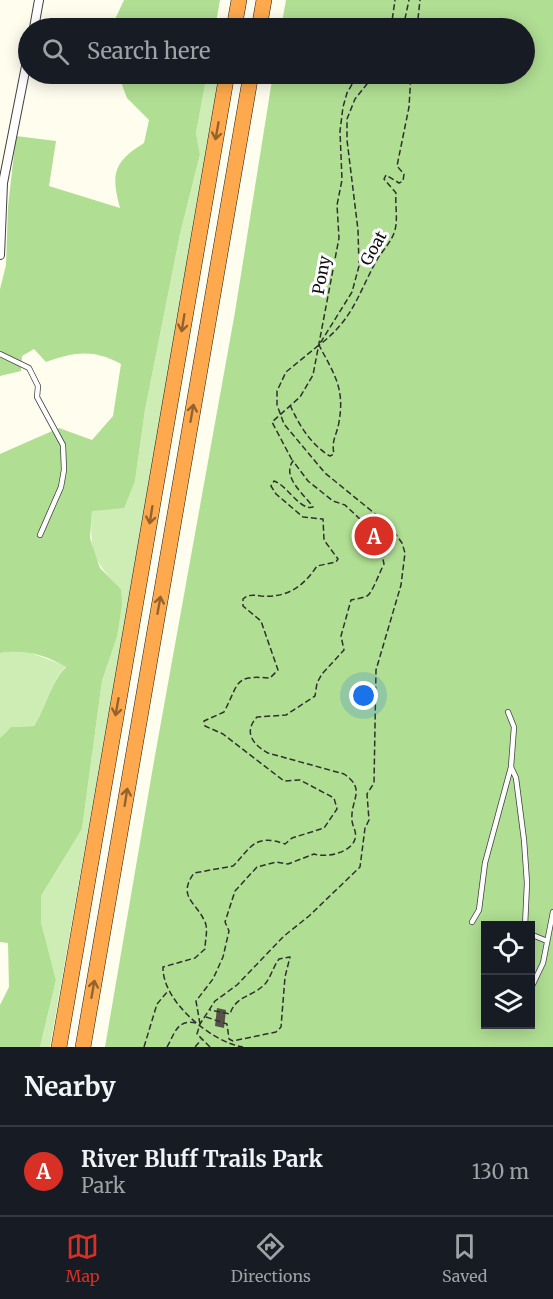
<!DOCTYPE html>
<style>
body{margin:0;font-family:Merriweather,serif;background:#20242c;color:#f1f3f6}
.controls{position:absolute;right:18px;bottom:18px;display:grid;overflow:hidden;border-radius:0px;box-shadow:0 3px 15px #0003}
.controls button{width:54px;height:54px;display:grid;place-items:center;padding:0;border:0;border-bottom:2px solid #363941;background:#171b24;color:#f1f3f6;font:30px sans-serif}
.you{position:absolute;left:364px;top:696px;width:21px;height:21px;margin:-15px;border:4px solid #fff;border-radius:50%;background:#1a73e8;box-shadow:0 0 0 9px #1a73e833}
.badge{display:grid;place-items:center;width:39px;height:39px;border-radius:50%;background:#d93025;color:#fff;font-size:20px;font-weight:700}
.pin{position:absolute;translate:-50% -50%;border:3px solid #fff;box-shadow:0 2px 6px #0006}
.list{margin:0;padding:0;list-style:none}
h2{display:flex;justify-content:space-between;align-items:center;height:78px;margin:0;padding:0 24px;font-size:26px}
h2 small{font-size:20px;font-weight:400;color:#9ea1a6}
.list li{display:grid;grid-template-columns:39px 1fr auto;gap:18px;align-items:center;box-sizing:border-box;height:90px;padding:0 24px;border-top:2px solid #363941}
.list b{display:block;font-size:22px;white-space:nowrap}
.list p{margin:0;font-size:20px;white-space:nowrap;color:#9ea1a6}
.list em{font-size:20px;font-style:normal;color:#9ea1a6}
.icon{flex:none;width:33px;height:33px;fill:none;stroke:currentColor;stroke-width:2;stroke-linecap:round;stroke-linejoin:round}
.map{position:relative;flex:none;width:553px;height:1047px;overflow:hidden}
.search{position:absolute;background:#171b24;box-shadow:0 3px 15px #0003;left:18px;right:18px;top:18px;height:66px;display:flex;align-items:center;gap:15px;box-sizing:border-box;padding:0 21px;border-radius:33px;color:#9ea1a6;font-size:22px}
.sheet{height:168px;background:#171b24}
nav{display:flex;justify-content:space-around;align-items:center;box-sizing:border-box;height:84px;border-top:2px solid #363941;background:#171b24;font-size:16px;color:#9ea1a6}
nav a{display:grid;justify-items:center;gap:3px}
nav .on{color:#d93025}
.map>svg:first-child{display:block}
.green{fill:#ceedb5}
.forest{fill:#b0de93;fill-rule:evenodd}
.building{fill:#575049}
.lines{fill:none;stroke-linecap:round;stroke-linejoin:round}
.lane-casing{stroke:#414141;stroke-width:6}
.street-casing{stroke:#414141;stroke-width:10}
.highway-casing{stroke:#1f1f1f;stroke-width:16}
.path{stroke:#303030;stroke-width:1.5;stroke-dasharray:6 3;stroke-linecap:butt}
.lane{stroke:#fff;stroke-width:4.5}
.street{stroke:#fff;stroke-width:8}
.highway{stroke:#fea94d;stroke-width:15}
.oneway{stroke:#926331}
.labels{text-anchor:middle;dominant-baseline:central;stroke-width:6;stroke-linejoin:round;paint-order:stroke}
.street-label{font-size:16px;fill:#0e0e0e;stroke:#fff}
</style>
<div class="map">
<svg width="553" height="1047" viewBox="0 0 553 1047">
<rect width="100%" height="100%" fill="#fffdee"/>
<path class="green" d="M207,74H220L210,135L50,1047H40L56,980L41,922V896L82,829L102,681L117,637L121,589C93,562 89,549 92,510L135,481L145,410L180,234L200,156L196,133Z
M23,650L66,666C50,683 47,706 34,726L11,727L0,738V653Z"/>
<path class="forest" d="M124,0H220L215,28H111Z
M286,0H553V1047H105L154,761L235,312L273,74H524V28H281ZM486,926H530V1024H486Z
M118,74H207L196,133L200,155L180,234L145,410L135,481L124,508L92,511L90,538L100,568L121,589L122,604L117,637L102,681L82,829L41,896V922L56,980L40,1047H0V1005L9,987L8,943L0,942V738L11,727L34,726C47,706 50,683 66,667C44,654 25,649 0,653V454L59,428L92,440L113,416L121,364C93,349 75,352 46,362L34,349L22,356L21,371L0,376V289L6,265L8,207L16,136L56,141L49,186L120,208C111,175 113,162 144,143L149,120L127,98Z"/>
<path class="building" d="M217,1008L226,1010L224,1028L215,1026Z"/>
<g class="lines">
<g class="lane-casing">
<path id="lane" d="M0,354L29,368L38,386L37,397L63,445L64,470L61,487L40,535
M508,712L514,727L511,767L516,778L524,840L527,883L525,926
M472,922L479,910L485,863L511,767
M530,934L547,941
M530,1003L532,986L543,963L553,912"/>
</g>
<g class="street-casing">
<path id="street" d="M34,28L39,0
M0,255L3,183L28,56"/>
</g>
<g class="highway-casing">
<path id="highway" d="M234,28L239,0
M259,28L264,0
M59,1047L227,74
M83,1047L251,74"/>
</g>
<path class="path" d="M391,28L395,0
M403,28L409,0
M417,28L420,0
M290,405C299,425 311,445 330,456L334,454C331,440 337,435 339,422C345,388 334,374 319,345C354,319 358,293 378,258C384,249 392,241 395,230C398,219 395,205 396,193L384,179L386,175L399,183L403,181L404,174L397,166L409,107L411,74
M292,460L272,422L300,397L313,375L339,238L337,205L342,180L340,131L343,107L347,93L358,74
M206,1017L227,1024L229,1039L233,1041L276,1032L281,1027L285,977L290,957L279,959C273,967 271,977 265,984C253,997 236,995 230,1014L210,1010
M200,1024L196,1001L213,979L223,957L229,931L225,922L235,891L257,867L276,862L288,864L314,854C326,858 351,853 355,839C357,831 353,828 352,821C350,799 367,790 344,774L268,753C253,745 243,732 257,717L286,715L315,696L317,683L322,674L344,650L341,636L351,600C356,599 362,598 367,596C372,594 380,571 384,564L378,536L345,505L333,501L308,481L293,461C281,477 305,495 313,507C300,511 287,485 274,481L271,486L276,494L303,517L323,519L324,540L338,559L336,562L317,566C303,587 287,598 261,596C253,595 249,594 243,599V606L261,621L278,670L270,678C233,675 240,682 224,712L204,721L205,726L223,734L284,781L300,780L334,798L337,809L324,828L292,838L285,844C254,833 251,848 233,866L194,873C177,897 196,902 204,920C209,928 205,939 205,949L195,958L163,967C162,1001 211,1042 243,1047
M144,1047L157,1004L168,991
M167,1047C175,1033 177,1019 196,1023
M195,1047L201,1040
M210,1047L197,1034L200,1024L215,1001L237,985L284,936L309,916L360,867L365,828L369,820L367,794L374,783L376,670L401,585L405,553L402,543L390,526L325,473L284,424L277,405V391L286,372L319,345L352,292L359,266L358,230L347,140V119L355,99L375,74"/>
<use href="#lane" class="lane"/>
<use href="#street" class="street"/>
<use href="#highway" class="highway"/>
</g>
<defs><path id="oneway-shaft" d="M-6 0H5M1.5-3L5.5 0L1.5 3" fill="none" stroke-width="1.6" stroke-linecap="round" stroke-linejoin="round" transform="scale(1.5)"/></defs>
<g class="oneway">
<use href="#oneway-shaft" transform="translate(217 131) rotate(100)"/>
<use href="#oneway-shaft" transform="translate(183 323) rotate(99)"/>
<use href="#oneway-shaft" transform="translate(192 413) rotate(-80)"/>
<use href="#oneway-shaft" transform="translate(151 515) rotate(99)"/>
<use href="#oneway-shaft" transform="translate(159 605) rotate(-80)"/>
<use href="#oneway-shaft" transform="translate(117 707) rotate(100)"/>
<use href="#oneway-shaft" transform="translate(126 797) rotate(-81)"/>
<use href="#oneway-shaft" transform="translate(93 989) rotate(-80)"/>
</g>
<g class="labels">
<g class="street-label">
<text transform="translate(373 248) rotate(-61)">Goat</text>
<text transform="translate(321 275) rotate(-80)">Pony</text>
</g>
</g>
</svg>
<div class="controls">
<button><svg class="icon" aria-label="locate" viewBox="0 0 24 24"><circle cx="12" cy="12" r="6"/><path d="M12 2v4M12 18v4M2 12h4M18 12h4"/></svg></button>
<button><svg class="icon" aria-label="layers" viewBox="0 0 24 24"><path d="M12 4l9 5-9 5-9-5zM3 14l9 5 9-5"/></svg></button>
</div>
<div class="you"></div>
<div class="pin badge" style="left:374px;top:536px">A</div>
<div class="search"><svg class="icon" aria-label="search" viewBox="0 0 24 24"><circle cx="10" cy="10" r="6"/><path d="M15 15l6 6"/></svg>Search here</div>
</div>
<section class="sheet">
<h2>Nearby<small></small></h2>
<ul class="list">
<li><span class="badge">A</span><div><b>River Bluff Trails Park</b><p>Park</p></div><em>130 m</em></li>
</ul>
</section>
<nav>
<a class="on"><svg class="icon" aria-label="map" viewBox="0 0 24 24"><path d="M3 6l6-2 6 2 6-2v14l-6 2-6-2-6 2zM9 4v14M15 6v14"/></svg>Map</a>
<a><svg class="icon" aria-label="directions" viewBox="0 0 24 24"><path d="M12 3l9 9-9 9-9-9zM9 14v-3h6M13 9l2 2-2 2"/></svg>Directions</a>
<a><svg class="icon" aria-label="saved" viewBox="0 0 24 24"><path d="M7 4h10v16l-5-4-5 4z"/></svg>Saved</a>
</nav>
